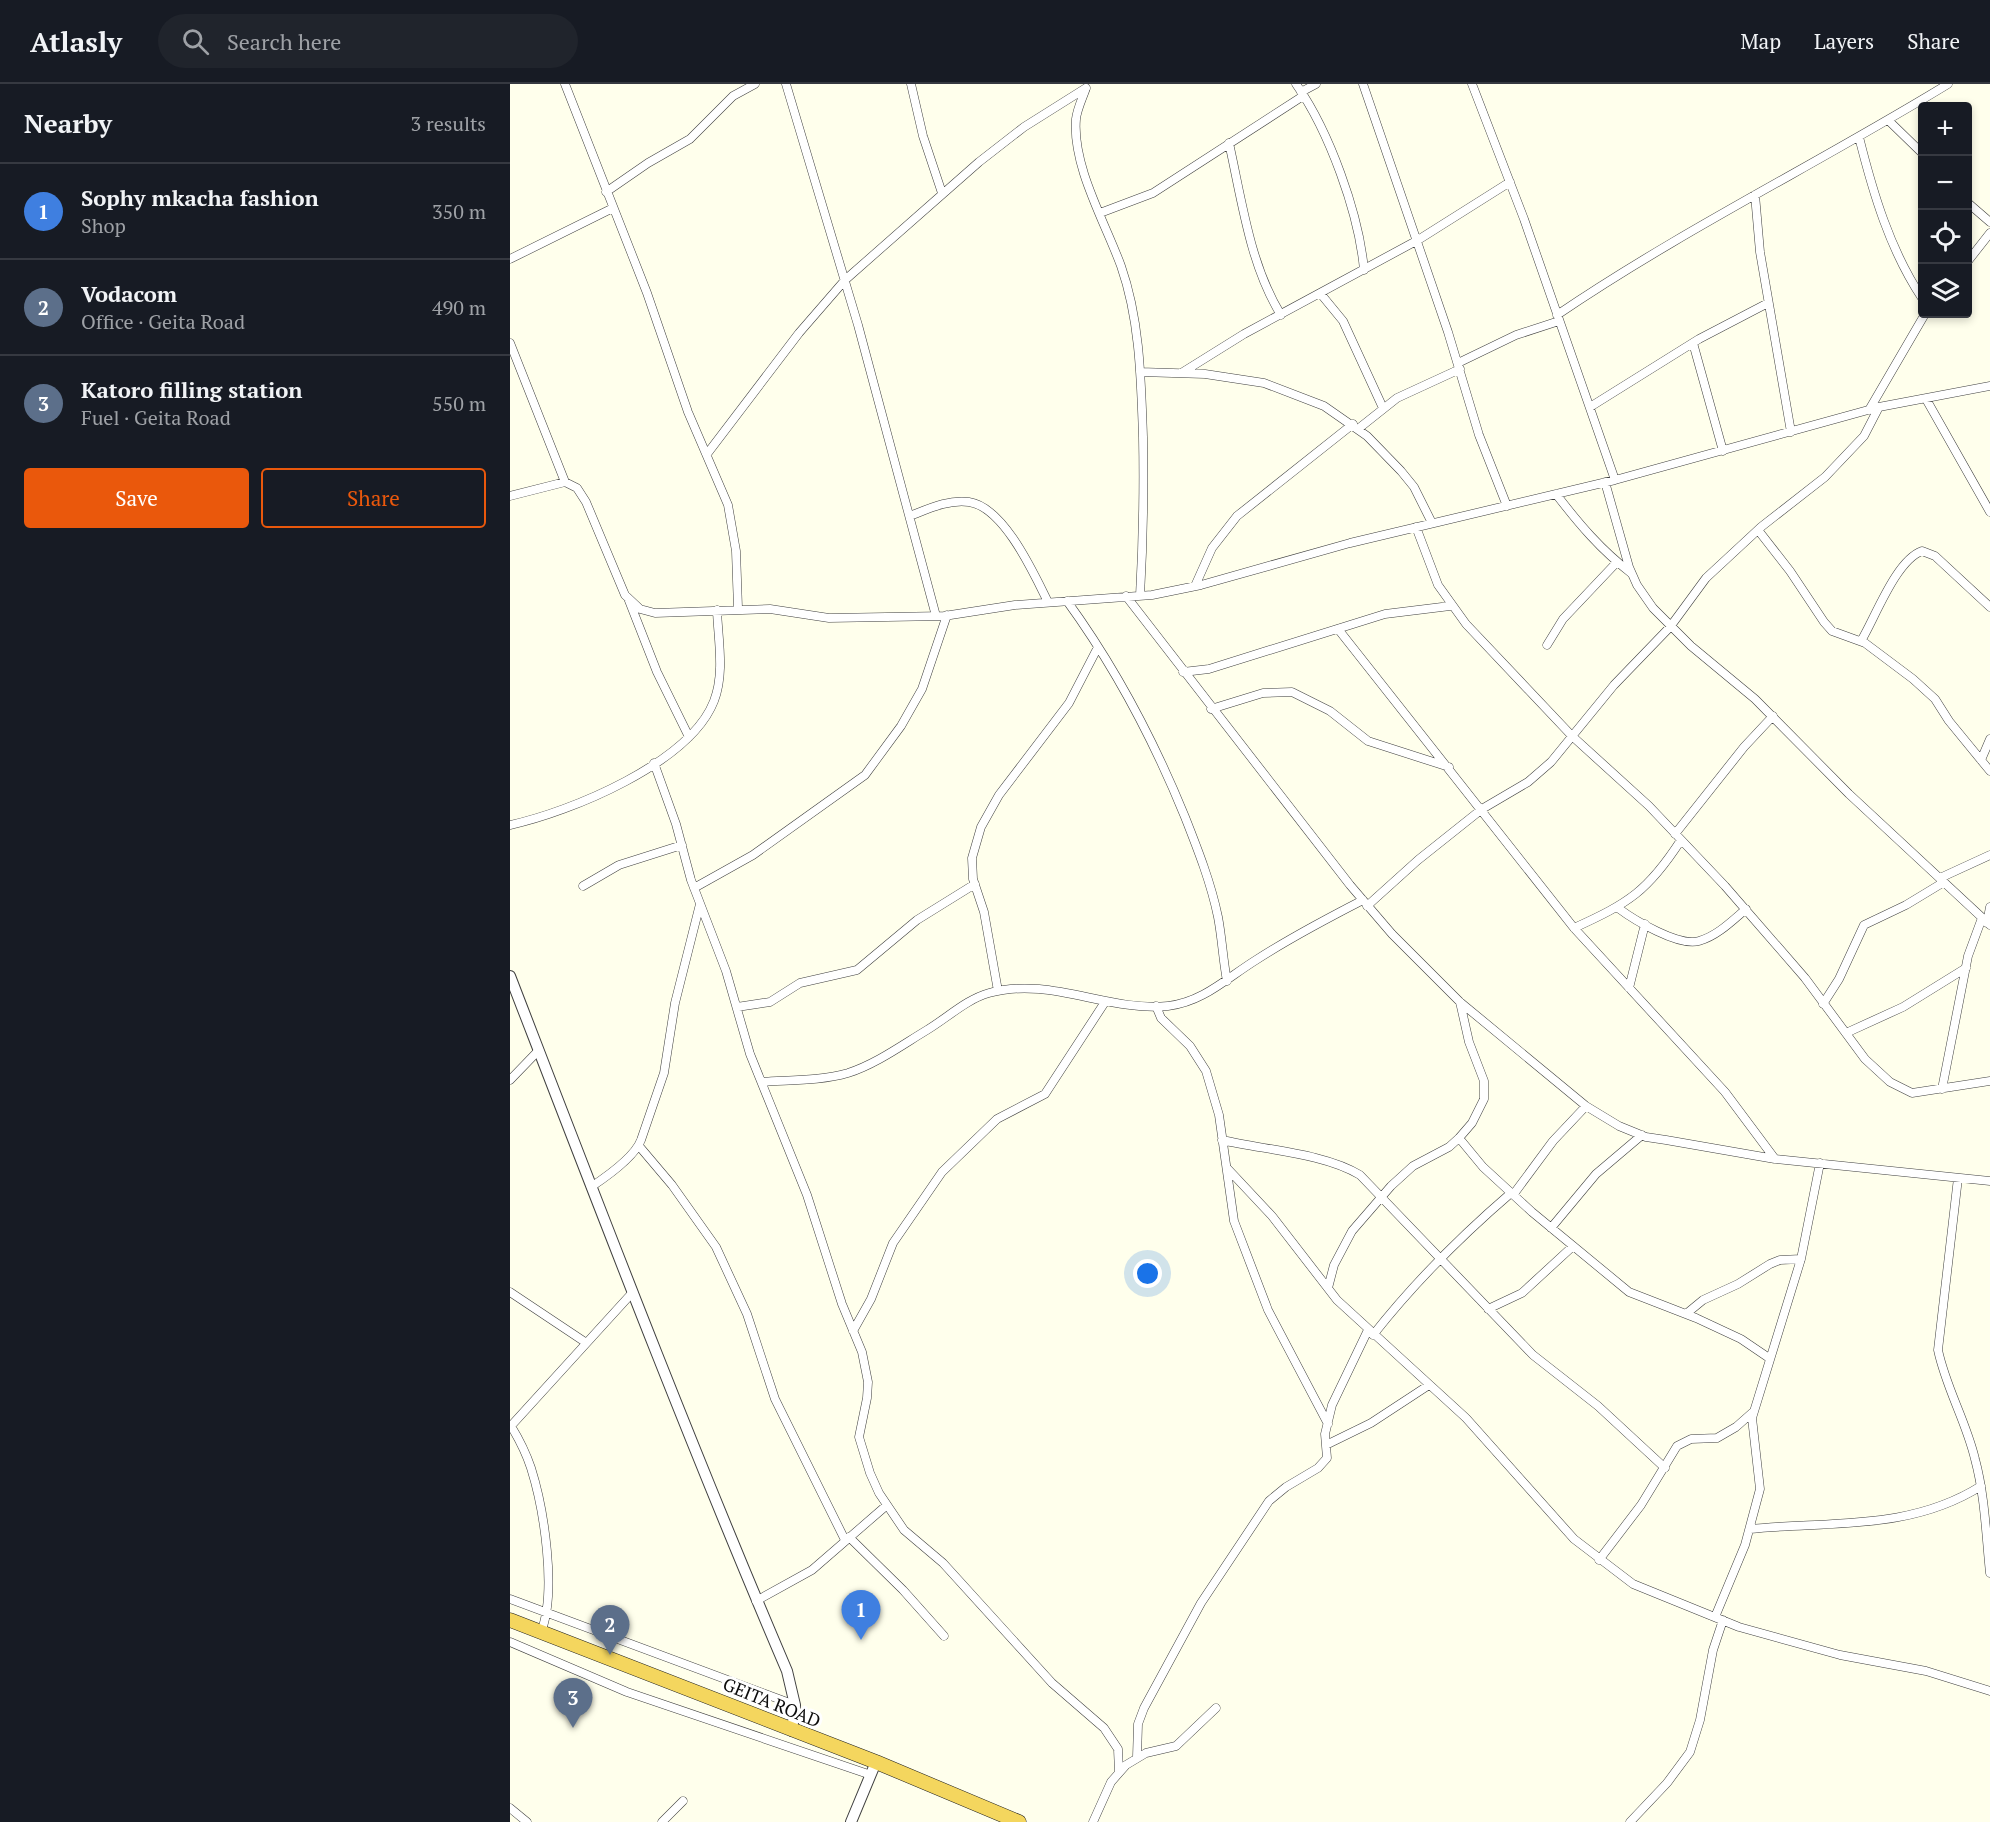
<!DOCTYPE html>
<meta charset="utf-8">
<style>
body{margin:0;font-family:"PT Serif",serif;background:#20242c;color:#f1f3f6}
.controls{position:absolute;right:18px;top:18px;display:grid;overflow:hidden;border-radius:6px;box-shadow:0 3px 9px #0003}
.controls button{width:54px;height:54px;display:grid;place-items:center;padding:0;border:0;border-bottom:2px solid #363941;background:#171b24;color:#f1f3f6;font:30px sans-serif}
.you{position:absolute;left:638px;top:1190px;width:21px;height:21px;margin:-15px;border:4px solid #fff;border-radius:50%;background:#1a73e8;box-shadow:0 0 0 9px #1a73e833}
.badge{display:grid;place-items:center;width:39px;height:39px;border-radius:50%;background:#ea580c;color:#fff;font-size:20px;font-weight:700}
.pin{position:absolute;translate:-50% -50px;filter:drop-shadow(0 2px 3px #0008)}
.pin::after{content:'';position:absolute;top:32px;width:21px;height:18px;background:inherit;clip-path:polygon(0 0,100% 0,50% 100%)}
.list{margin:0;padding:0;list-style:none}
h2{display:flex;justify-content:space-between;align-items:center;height:78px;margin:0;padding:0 24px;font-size:26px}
h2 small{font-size:20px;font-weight:400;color:#9ea1a6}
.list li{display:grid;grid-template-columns:39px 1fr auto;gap:18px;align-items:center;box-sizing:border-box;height:96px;padding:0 24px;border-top:2px solid #363941}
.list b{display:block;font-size:22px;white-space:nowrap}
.list p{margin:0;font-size:20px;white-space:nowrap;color:#9ea1a6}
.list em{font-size:20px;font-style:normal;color:#9ea1a6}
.actions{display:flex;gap:12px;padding:18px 24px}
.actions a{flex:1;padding:14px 0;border:2px solid #ea580c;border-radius:6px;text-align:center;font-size:21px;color:#ea580c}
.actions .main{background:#ea580c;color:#fff}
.icon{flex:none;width:33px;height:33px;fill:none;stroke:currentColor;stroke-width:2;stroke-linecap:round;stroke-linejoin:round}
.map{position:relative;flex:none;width:1480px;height:1738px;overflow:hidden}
header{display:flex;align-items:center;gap:36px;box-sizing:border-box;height:84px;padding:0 30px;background:#171b24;border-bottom:2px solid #363941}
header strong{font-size:28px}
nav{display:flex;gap:33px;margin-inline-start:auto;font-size:21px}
.search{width:420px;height:54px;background:#20242c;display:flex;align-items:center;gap:15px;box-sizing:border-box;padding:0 21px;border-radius:33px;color:#9ea1a6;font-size:22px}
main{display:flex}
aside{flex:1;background:#171b24}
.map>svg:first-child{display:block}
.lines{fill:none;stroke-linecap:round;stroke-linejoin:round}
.minor-casing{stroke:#3f3f3f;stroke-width:9}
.tertiary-casing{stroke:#3f3f3f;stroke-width:12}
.trunk-casing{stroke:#1d1d1d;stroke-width:15}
.minor{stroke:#fff;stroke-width:8}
.tertiary{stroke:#fff;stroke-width:10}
.trunk{stroke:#f4d65e;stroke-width:14}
.labels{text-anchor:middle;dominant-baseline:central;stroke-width:6;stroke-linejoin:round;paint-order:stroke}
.street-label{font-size:18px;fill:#0c0c0c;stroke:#fff}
</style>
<header>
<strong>Atlasly</strong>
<div class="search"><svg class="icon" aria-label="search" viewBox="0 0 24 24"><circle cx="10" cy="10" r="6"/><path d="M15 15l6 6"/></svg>Search here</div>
<nav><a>Map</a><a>Layers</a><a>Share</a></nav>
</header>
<main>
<aside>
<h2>Nearby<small>3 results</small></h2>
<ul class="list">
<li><span class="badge" style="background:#3f7fe0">1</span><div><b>Sophy mkacha fashion</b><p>Shop</p></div><em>350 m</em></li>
<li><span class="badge" style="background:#5c6f8a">2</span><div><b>Vodacom</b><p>Office · Geita Road</p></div><em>490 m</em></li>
<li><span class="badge" style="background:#5c6f8a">3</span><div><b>Katoro filling station</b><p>Fuel · Geita Road</p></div><em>550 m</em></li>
</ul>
<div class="actions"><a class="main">Save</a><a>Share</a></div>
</aside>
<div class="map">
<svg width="1480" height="1738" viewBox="0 0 1480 1738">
<rect width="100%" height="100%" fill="#ffffec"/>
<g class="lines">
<g class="minor-casing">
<path id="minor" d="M55,0L137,209L178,328L218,421L226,467L228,524
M276,0L348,241L426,532
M401,0L413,52L432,109
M786,0C819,47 849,129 854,186
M853,0L938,248L969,351L997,422
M962,0L1014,135L1105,396
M576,4C573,13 567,25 566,35C562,82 595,138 611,182C630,236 631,296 633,353C634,406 633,459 630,512
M791,8L806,0
M1378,36L1412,69
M1349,53C1363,109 1380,166 1412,214
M719,59C732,117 740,181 771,231
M96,108L138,79L180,55L223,12L245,0
M1245,111L1250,168L1281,348
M1458,119L1480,138
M590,129L643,109L793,12
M0,175L103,124
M1458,177L1480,149
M810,209L833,237L873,324
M1047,231C1172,146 1309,79 1438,0
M0,259L55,398
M1183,259L1213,367
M948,279L1006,251L1049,237
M630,288L695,290L754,299L814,322L857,352L891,387L904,403L922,439
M673,288L734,250L908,156L1000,98
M1416,315L1480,428
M1080,323L1189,255L1258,219
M1359,326L1415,230
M848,345L887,314L950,285
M197,370L289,249L335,196L469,78L514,43L576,4
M1095,398L1119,483L1127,501L1143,524L1181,562L1245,615L1339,710L1480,841
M1046,410C1069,440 1091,466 1121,489
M0,412L55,398L67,404L76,418L115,511L130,525L145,529L260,525L319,534L434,532L505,521L642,511L691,501L840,459L1105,396L1369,323L1480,302
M400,432C418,425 439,415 459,418C494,423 524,490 538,518
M906,443L928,501L956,540L1062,652L1139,722L1215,802L1295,894L1355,975L1380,998L1402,1009L1480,997
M1248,446L1280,487L1314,538L1322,547L1355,559L1403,595L1425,615L1439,637L1480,687
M685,502L702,464L727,432L843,340
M616,512L840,801L882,850L950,918L1076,1022L1109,1042L1136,1053L1156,1056L1265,1075L1480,1097
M118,514L147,588L179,653
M557,517C605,583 644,657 675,733C688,766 701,799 708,833C712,854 713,876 717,897
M828,545L1064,844L1215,1008L1265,1075
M1351,557C1365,534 1386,476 1412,467L1425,472L1480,523
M1037,561L1053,535L1107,478
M673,588L699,585L875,530L940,522
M701,625L753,609L782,608L820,627L858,657L939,683
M1471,676L1480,655
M144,679L166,740L181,796L216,887L240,970L297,1111L332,1220L352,1268L358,1298L357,1314L349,1353L360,1389L369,1409L394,1446L433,1479L542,1599L594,1644L608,1665L609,1688
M0,741C60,728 180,679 204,617C215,589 208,555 207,526
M1165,750L1234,663L1263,632
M1430,794L1480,771
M73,802L109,781L172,761
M184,804L243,771L355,691L391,642L412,605L437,531
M857,822L908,776L972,725L1018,698L1041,678L1104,601L1160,543L1196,494L1251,443L1315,393L1354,352L1369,323
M1108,824C1124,836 1169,863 1189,857C1207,852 1222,837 1236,825
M1477,839L1480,823
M1064,844C1119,819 1138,807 1171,756
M1119,904L1135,840
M488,907L474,828L463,795L462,774L471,743L489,711L559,619L588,563
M1313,920L1329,895L1354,841L1396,821L1434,798
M646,922L651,934L680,962L696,987L709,1031L724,1137L758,1226L818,1340
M227,923L260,918L290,899L347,886L407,836L465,800
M1336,949L1393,923L1456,884
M0,996L29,966
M252,998C279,996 311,997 338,989C366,980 392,961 417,946C437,934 457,915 479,909C540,892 597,928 658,922C693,918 717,894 746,876C780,854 816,835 853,816
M1432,1005L1458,872L1472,834
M949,1054L973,1083L1022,1128L1119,1208L1186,1234L1231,1255L1259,1274
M712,1056C754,1066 814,1069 850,1091L1023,1271L1088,1322L1155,1384
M129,1062L162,1101L206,1163L237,1230L265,1315L335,1456
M717,1084L762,1132L827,1216L956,1334L1064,1455L1123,1500L1229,1543L1330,1571L1416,1587L1480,1607
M1448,1094L1428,1266C1436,1304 1456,1337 1465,1375C1475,1412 1476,1451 1480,1489
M81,1103C96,1093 125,1072 131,1056L154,989L165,919L190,820
M1003,1111L1043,1057L1076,1022
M1041,1144L1086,1090L1132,1051
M818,1204L824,1181L842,1147L881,1102L903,1082L939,1063L949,1054L962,1039L974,1015V997L959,958L950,918
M0,1208L75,1258
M978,1225L1012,1209L1062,1163
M1176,1230L1193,1216L1228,1200L1260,1180L1270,1176L1291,1175
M343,1247L361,1215L383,1159L432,1088L487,1035L535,1010L595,918
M863,1251C904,1199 951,1152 1001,1109
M1,1342C9,1355 16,1369 21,1384C34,1425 47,1508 31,1548
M0,1343L123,1208
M816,1361L861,1339L919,1301
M1240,1445C1319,1437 1400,1447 1471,1402
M339,1453L393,1506L434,1552
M1089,1476L1131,1421L1167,1362L1181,1355L1207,1354L1226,1343L1243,1328
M0,1515L285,1621
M246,1517L302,1486L377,1421
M1205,1533L1235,1461L1250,1405L1242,1334L1291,1175L1310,1079
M0,1558L117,1608L361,1691
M627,1673L628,1640L634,1624L691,1519L759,1417L776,1403L808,1384L817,1374L815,1350L822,1321L858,1246
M0,1724L17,1738
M152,1738L173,1717
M583,1738L601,1698L616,1681L636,1669L666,1662L706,1624
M1120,1738L1157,1699L1180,1668L1190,1636L1203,1566L1213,1536"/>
</g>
<g class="tertiary-casing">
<path id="tertiary" d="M0,892C90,1125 179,1358 277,1587L285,1621L282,1647
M341,1738L366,1678"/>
</g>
<g class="trunk-casing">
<path id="trunk" d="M0,1536L366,1678L509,1738"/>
</g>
<use href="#minor" class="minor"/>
<use href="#tertiary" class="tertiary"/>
<use href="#trunk" class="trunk"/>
</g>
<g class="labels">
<g class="street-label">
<text transform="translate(262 1618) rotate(22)">GEITA ROAD</text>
</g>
</g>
</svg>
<div class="controls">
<button>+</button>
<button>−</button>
<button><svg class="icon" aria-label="locate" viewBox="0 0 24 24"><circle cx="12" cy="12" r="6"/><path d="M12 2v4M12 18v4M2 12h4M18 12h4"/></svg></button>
<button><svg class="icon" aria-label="layers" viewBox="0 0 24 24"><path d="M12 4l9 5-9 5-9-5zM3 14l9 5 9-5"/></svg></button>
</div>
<div class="you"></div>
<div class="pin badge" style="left:351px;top:1556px;background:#3f7fe0">1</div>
<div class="pin badge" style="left:100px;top:1571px;background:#5c6f8a">2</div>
<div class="pin badge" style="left:63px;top:1644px;background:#5c6f8a">3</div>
</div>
</main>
